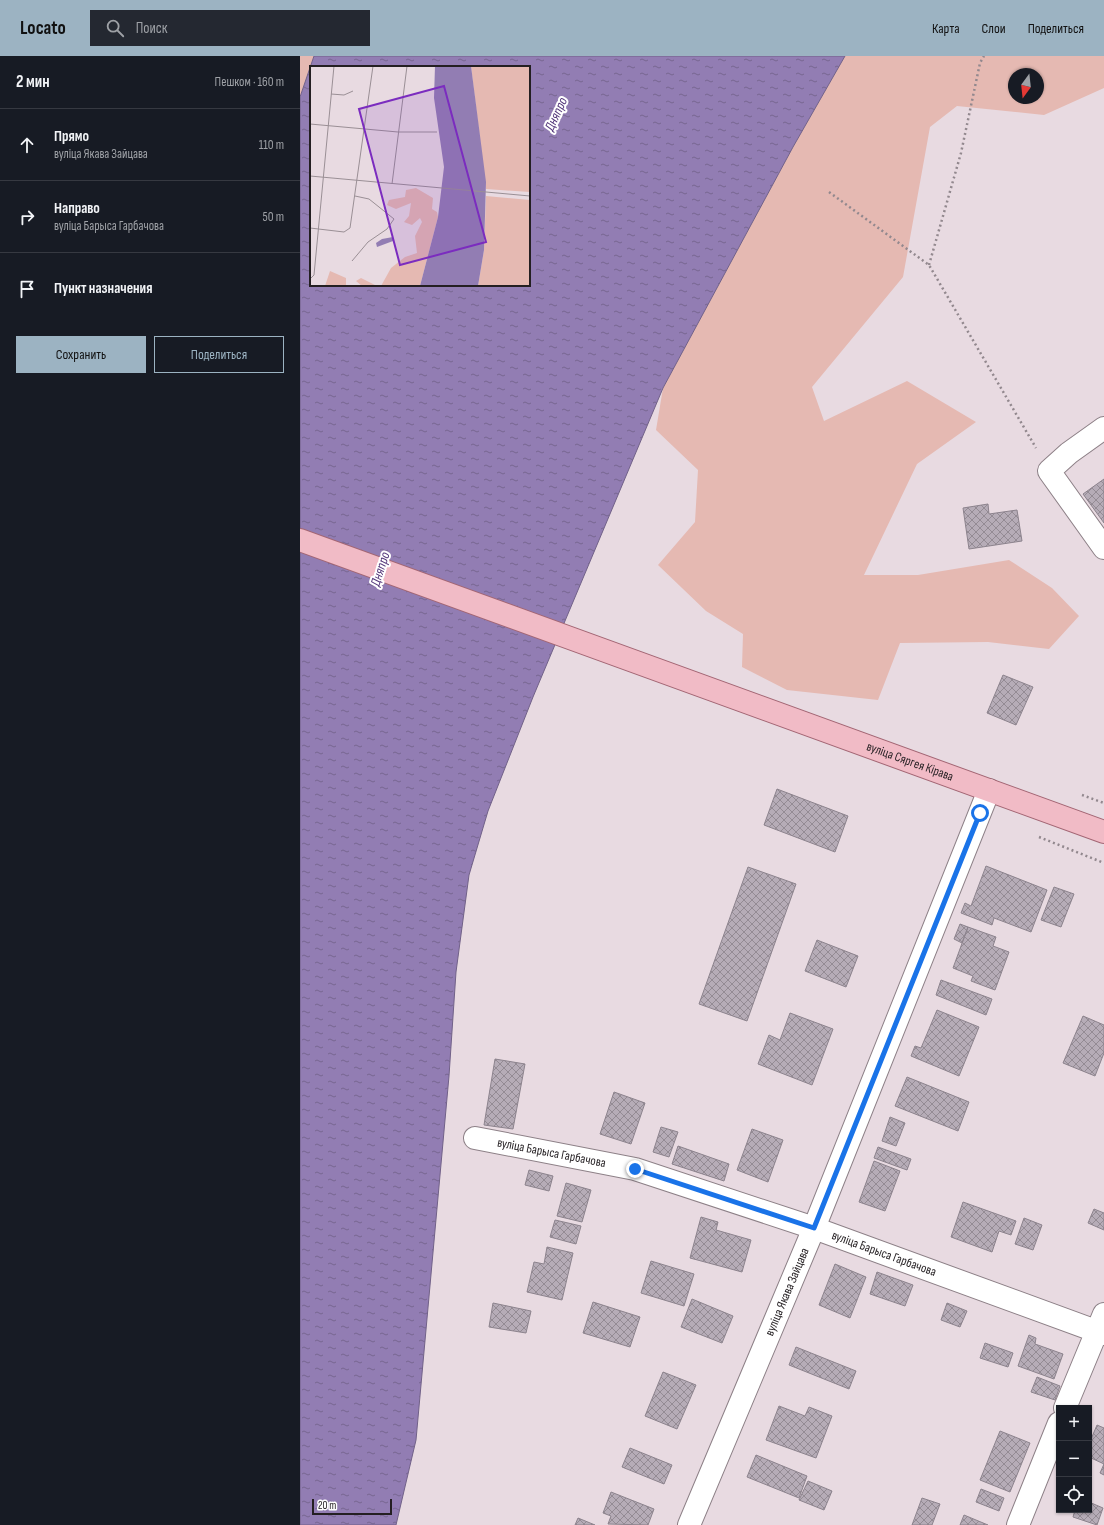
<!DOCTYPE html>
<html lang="ru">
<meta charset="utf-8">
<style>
body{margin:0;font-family:"Sofia Sans Condensed",sans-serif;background:#242831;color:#f1f3f6}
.controls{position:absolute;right:12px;bottom:12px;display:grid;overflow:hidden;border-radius:0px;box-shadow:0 1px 3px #0004}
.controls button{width:36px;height:36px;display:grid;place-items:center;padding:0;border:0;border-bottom:1px solid #363941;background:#171b24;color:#f1f3f6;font:20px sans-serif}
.compass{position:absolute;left:708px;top:12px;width:36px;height:36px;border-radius:50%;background:#171b24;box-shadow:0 1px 3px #0004;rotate:195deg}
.scale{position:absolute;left:12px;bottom:10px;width:80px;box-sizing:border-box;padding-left:4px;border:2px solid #241f22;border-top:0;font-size:11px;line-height:14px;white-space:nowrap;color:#241f22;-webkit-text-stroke:3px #fff;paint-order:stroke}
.stop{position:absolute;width:12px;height:12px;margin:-9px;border:3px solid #1a73e8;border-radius:50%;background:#fff}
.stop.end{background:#1a73e8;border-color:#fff;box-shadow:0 1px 4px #0008}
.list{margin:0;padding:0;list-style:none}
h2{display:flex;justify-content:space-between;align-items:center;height:52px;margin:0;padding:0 16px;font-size:17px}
h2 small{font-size:13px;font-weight:400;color:#9ea1a6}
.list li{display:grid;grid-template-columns:26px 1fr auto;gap:12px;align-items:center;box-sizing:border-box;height:72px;padding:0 16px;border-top:1px solid #363941}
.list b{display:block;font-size:15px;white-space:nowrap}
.list p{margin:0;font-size:13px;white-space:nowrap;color:#9ea1a6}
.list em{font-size:13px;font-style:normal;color:#9ea1a6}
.actions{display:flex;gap:8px;padding:12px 16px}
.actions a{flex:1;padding:9px 0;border:1px solid #9cb3c2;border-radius:0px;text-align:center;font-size:14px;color:#9cb3c2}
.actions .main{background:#9cb3c2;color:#111}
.icon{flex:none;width:22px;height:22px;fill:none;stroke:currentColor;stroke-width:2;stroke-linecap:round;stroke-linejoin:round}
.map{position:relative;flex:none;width:804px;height:1469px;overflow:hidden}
header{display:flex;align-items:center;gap:24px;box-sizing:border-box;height:56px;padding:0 20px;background:#9cb3c2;color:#111}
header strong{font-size:19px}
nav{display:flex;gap:22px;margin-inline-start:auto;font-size:14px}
.search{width:280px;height:36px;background:#242831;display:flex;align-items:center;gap:10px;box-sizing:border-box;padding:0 14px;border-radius:0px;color:#9ea1a6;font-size:15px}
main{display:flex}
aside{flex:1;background:#171b24}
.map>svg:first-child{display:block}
.green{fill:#e5b9b2;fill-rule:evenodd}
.water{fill:url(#water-ripples);stroke:#716188;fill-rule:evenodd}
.building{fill:url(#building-cross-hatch);stroke:#8c838d}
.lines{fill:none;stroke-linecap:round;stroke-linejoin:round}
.minor-casing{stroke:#8d8087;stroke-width:24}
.major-casing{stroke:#a36674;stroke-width:24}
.path{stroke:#92888e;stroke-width:2.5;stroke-dasharray:2 3;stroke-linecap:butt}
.minor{stroke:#fff;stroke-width:22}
.major{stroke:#f1bbc6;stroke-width:22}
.route{stroke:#1a73e8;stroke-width:5}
.labels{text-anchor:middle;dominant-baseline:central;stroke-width:4;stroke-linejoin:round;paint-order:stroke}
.street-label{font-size:13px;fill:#241f22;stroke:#fff}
.water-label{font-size:14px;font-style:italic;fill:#55387b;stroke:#fff}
.inset-road{fill:none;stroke:#9a8f95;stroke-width:1}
.view{fill:#7b2cbf;fill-opacity:0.15;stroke:#7b2cbf;stroke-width:2}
.inset-edge{fill:none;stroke:#241f22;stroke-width:2}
</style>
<header>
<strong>Locato</strong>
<div class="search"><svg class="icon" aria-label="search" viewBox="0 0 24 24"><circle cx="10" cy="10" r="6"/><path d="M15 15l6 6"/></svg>Поиск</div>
<nav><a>Карта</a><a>Слои</a><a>Поделиться</a></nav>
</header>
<main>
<aside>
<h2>2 мин<small>Пешком · 160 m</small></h2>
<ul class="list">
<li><svg class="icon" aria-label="ahead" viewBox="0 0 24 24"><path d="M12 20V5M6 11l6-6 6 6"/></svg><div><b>Прямо</b><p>вуліца Якава Зайцава</p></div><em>110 m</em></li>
<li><svg class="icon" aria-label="right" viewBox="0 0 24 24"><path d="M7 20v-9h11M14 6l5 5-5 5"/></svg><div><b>Направо</b><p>вуліца Барыса Гарбачова</p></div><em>50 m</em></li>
<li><svg class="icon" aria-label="arrive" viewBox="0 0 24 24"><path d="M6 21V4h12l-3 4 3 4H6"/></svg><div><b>Пункт назначения</b></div></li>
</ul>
<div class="actions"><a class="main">Сохранить</a><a>Поделиться</a></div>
</aside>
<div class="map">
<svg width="804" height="1469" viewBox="0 0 804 1469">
<defs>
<pattern id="water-ripples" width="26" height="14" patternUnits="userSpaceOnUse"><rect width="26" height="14" fill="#927db3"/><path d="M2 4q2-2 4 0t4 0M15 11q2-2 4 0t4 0" fill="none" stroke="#776691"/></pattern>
<pattern id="building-cross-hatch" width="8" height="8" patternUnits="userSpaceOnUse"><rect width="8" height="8" fill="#b6acb7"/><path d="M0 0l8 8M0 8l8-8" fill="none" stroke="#948b94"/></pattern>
</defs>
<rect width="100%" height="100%" fill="#e8dae1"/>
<path class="green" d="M0,0H14L0,41Z
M545,0H804V32L744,59L657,50L630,71L603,221L512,331L524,365L607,325L676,366L617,408L564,519H618L709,504L752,532L779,560L749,593L688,586L600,587L578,644L487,634L442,611L443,578L406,555L358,509L395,466L398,414L356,374L363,332L493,91ZM714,18H738V42H714Z"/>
<path class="water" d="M14,0H545L493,91L363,332L233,641L188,755L169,819L156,916L149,1020L116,1384L96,1469H0V41ZM11,11H229V229H11Z"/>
<path class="building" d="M804,423V467L783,438Z
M688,448L689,458L717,454L722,485L669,493L663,452Z
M703,619L733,631L716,669L687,657Z
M477,733L548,760L535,796L464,769Z
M686,810L747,834L731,876L694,862L692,869L661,857L665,847L671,850Z
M448,811L496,828L447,965L399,948Z
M754,831L774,838L761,871L741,864Z
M660,868L668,871L662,887L654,883Z
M668,871L696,881L693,890L709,896L695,934L671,925L673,920L653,912Z
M517,884L558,900L546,931L505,915Z
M641,924L692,943L686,959L636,939Z
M637,954L679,971L659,1020L611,1000L615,990L621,992Z
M490,957L533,973L512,1029L458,1008L469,979L480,984Z
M783,960L804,969V997L795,1020L763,1007Z
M195,1003L225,1008L213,1073L184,1069Z
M607,1021L669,1046L658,1075L595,1050Z
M314,1036L345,1047L331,1088L300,1078Z
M590,1061L605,1067L596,1090L582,1085Z
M361,1071L378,1076L369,1101L353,1096Z
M452,1073L483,1084L468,1126L437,1114Z
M378,1090L429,1108L424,1125L372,1108Z
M578,1091L611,1103L607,1114L574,1102Z
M574,1105L600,1115L585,1155L559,1146Z
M229,1114L253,1120L249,1135L225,1129Z
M266,1127L291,1134L282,1166L257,1160Z
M663,1146L716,1165L711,1179L699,1175L692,1196L651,1181Z
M794,1153L804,1157V1174L788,1167Z
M401,1161L418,1166L416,1174L451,1184L442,1216L390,1202Z
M724,1162L742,1169L733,1194L715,1188Z
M255,1164L281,1170L276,1188L250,1181Z
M247,1191L273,1197L262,1244L227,1236L234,1206L244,1208Z
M351,1205L394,1218L384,1250L341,1237Z
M535,1208L566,1221L550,1262L519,1249Z
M577,1216L613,1229L605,1250L570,1238Z
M392,1243L433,1260L422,1287L381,1271Z
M293,1246L340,1261L330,1291L283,1277Z
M193,1247L231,1255L226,1277L189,1271Z
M647,1247L667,1255L660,1271L641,1264Z
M729,1279L736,1282L735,1288L763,1298L754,1323L718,1310Z
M685,1287L713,1297L708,1311L680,1302Z
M496,1291L556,1315L549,1333L489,1309Z
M363,1316L396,1329L377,1373L345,1360Z
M737,1321L760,1330L755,1344L731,1336Z
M479,1350L505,1360L509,1351L532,1360L516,1402L466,1384Z
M797,1369L804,1372V1419L800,1417L804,1408L789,1401V1388Z
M700,1375L730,1387L710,1436L680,1424Z
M330,1392L372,1409L364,1428L322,1411Z
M456,1399L507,1420L499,1442L447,1421Z
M508,1425L532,1435L524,1454L499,1444Z
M681,1433L704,1442L699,1455L676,1446Z
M311,1436L354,1453L348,1469L308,1468L311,1460L303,1457Z
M622,1442L640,1448L632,1469H612Z
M789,1446L803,1452L797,1469L773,1461L775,1454H789Z
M664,1459L688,1469H660Z
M278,1462L295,1469H275Z"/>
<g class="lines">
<g class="minor-casing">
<g id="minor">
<path d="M804,372L769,397L749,415L804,492"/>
<path id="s1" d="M175,1082L335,1113L514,1172L804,1278"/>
<path d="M765,1352L804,1258"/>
<path id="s2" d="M389,1469L514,1172L689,734"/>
<path d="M718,1469L759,1367"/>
</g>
</g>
<g class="major-casing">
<g id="major">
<path id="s3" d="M0,484L804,776"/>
</g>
</g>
<path class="path" d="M529,136L629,209L736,392
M629,209L661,97L680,7L684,0
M782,739L804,747
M739,781L804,807"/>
<use href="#minor" class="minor"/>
<use href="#major" class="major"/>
</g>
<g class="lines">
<path class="route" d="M335,1113L514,1172L680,757"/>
</g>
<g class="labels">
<g class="street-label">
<text stroke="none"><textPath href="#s3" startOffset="649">вуліца Сяргея Кірава</textPath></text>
<text stroke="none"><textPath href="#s1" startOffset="78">вуліца Барыса Гарбачова</textPath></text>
<text stroke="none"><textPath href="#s1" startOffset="426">вуліца Барыса Гарбачова</textPath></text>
<text stroke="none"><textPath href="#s2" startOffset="253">вуліца Якава Зайцава</textPath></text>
</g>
<g class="water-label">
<text transform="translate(256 58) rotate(-65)">Дняпро</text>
<text transform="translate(80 513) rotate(-72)">Дняпро</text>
</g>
</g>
<g transform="translate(10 10)">
<rect width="220" height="220" fill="#e8dae1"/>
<path d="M161,0H220V126L176,123ZM106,122L123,132L122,143L127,146L128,151L110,220H71L81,202L95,191L107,187L105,170L112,156L110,152L102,159L94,156L99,150L101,137L86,143L77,139L79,134L95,131L96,124ZM176,130L220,134V220H168L174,184ZM20,205L36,212V220H15ZM51,212L67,220H52L46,215Z" fill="#e5b9b2"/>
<path d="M125,0H161L176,116L174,184L168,220H110L128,151L134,101L124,32ZM83,171V175L67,181L66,177L72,173Z" fill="#927db3"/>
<path class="inset-road" d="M21,28L34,29L43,25M0,58L88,66H127M0,110L220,130M82,118L97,0M0,162L34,166L40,162L63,0M42,195L58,176L77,163L84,153L59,133L45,130M0,213L4,209L24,0"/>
<path class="view" d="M134,20L176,176L90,199L49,43Z"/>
<rect width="220" height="220" class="inset-edge"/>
</g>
</svg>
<div class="controls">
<button>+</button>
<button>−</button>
<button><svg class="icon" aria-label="locate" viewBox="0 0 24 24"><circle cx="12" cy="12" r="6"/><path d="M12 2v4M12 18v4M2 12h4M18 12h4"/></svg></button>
</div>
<svg class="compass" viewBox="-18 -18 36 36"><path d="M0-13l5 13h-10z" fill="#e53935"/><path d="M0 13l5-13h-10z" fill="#9ea1a6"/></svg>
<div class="scale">20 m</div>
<div class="stop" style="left:680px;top:757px"></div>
<div class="stop end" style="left:335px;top:1113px"></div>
</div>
</main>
